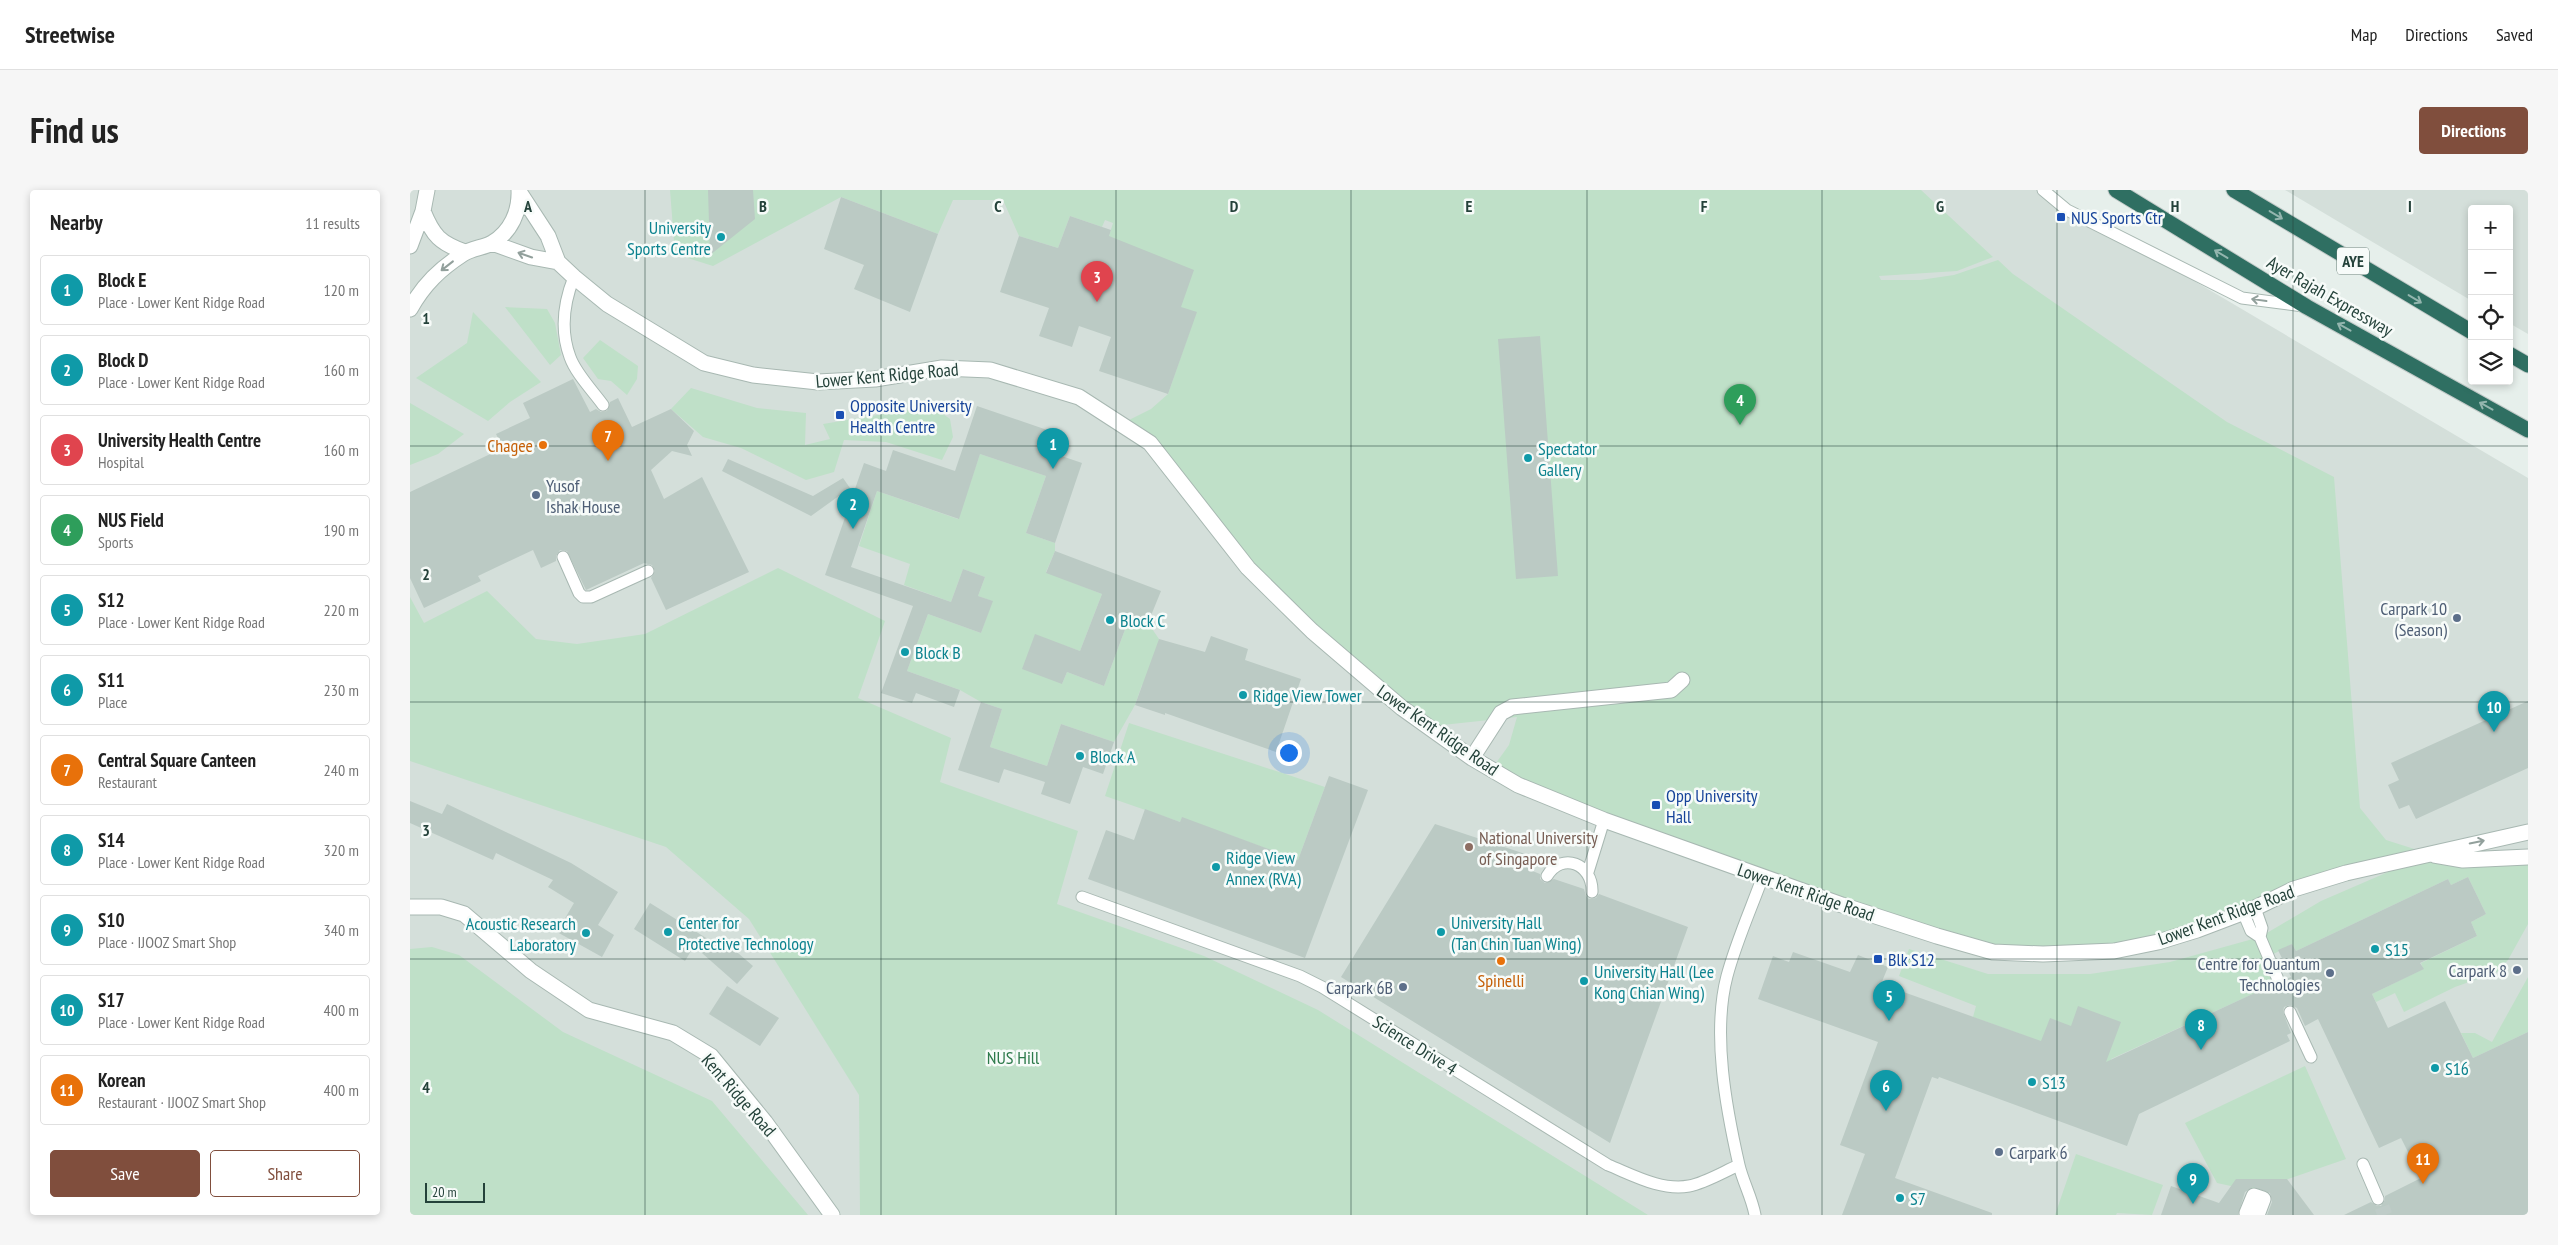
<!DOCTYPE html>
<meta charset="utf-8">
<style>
body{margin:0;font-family:"PT Sans Narrow",sans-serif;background:#f6f6f6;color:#222}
.controls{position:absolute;right:15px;top:15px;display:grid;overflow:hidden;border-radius:5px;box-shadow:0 2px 8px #0003}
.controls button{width:45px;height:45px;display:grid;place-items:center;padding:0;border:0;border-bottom:1px solid #e0e0e0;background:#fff;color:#222;font:25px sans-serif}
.scale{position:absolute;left:15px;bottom:12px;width:60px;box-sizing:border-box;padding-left:5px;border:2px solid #24423a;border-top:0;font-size:14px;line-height:18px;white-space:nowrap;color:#24423a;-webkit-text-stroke:4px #f7fbf9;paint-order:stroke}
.you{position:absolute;left:878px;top:562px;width:18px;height:18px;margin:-12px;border:4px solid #fff;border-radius:50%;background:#1a73e8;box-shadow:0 0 0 8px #1a73e833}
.badge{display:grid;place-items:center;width:32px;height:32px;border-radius:50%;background:#804e3d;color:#fff;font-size:16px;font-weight:700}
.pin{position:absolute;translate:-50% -41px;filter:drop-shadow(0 1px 2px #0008)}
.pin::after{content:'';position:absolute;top:26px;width:18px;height:15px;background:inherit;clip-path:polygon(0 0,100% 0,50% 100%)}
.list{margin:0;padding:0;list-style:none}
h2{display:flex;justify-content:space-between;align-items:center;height:65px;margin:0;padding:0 20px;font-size:21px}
h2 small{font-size:16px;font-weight:400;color:#767676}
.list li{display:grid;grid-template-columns:32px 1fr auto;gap:15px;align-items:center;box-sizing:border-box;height:70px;margin:0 10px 10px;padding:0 10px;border:1px solid #e0e0e0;border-radius:5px}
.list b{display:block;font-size:19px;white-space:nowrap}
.list p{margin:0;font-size:16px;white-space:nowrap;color:#767676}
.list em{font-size:16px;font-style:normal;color:#767676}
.actions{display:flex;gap:10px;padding:15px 20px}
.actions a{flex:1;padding:11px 0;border:1px solid #804e3d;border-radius:5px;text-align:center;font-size:18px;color:#804e3d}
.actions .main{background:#804e3d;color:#fff}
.icon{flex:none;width:28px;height:28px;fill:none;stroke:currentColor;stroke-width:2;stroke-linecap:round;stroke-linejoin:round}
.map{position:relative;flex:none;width:2118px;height:1025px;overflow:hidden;border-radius:5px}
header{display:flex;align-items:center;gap:30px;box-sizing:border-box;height:70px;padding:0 25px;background:#fff;border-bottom:1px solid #e0e0e0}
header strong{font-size:24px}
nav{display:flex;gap:28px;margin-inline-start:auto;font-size:18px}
.intro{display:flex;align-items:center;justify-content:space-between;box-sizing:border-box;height:120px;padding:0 30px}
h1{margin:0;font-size:35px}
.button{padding:12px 22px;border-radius:5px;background:#804e3d;color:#fff;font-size:18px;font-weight:700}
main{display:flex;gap:30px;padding:0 30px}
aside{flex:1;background:#fff;border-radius:5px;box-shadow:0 2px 8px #0003}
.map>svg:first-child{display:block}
.built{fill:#d4dfda}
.green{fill:#bfe0c8}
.building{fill:#bbcac4}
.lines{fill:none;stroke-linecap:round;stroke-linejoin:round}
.street-tunnel{stroke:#bfccc8;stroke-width:15;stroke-dasharray:15 8;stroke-linecap:butt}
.lane-casing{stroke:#a8b8b2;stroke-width:13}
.street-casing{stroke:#a8b8b2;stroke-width:17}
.highway-casing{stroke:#c2cac8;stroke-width:17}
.lane{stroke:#fff;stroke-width:11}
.street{stroke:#fff;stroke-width:15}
.highway{stroke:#2f6f62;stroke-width:15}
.oneway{stroke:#93b5ae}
.oneway2{stroke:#92a09c}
.grid{fill:none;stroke:#24423a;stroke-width:1;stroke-opacity:0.55}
.transit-dot{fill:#1a4fb4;stroke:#f7fbf9;stroke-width:2}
.culture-dot{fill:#0f9aa8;stroke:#f7fbf9;stroke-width:2}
.food-dot{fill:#e8710a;stroke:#f7fbf9;stroke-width:2}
.service-dot{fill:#5c6f8a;stroke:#f7fbf9;stroke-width:2}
.education-dot{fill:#8d6e63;stroke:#f7fbf9;stroke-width:2}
.labels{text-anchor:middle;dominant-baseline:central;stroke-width:5;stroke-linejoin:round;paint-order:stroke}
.shield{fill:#f7fbf9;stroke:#637a73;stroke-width:1}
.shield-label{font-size:16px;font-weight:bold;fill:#24423a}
.transit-label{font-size:18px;fill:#164399;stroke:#f7fbf9;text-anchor:start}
.culture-label{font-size:18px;fill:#0d838f;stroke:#f7fbf9;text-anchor:start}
.street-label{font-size:18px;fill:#24423a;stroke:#f7fbf9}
.food-label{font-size:18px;fill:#c56008;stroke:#f7fbf9;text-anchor:end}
.service-label{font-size:18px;fill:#4e5e75;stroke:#f7fbf9;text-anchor:end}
.education-label{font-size:18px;fill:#785e54;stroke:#f7fbf9;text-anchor:start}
.park-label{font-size:18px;fill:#2d7a4b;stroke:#f7fbf9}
.grid-label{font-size:16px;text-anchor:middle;font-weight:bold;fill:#24423a;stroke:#f7fbf9;stroke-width:5;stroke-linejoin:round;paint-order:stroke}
</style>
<header>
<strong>Streetwise</strong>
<nav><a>Map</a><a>Directions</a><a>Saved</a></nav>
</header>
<div class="intro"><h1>Find us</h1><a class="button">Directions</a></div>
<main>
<aside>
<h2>Nearby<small>11 results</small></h2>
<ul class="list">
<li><span class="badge" style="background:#0f9aa8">1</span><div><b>Block E</b><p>Place · Lower Kent Ridge Road</p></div><em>120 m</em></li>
<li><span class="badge" style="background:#0f9aa8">2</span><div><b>Block D</b><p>Place · Lower Kent Ridge Road</p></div><em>160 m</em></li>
<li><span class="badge" style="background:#e0444e">3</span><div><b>University Health Centre</b><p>Hospital</p></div><em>160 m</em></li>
<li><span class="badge" style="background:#2e9e5b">4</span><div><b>NUS Field</b><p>Sports</p></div><em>190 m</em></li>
<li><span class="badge" style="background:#0f9aa8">5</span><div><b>S12</b><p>Place · Lower Kent Ridge Road</p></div><em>220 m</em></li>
<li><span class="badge" style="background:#0f9aa8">6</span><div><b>S11</b><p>Place</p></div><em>230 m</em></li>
<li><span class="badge" style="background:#e8710a">7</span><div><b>Central Square Canteen</b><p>Restaurant</p></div><em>240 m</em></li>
<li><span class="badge" style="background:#0f9aa8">8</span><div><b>S14</b><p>Place · Lower Kent Ridge Road</p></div><em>320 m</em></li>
<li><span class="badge" style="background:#0f9aa8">9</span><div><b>S10</b><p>Place · IJOOZ Smart Shop</p></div><em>340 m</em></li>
<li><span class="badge" style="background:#0f9aa8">10</span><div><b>S17</b><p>Place · Lower Kent Ridge Road</p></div><em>400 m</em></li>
<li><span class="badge" style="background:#e8710a">11</span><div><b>Korean</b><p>Restaurant · IJOOZ Smart Shop</p></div><em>400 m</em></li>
</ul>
<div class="actions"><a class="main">Save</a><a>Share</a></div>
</aside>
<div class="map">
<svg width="2118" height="1025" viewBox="0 0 2118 1025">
<rect width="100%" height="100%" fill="#e6efeb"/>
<path class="built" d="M0,0H1630L2118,288V1025H0Z
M1875,0H2118V144L2099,133V19H2062V111Z"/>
<path class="green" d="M260,0H1511L1583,67L1547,81L1469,86L1471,90H1510L1544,85L1588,70L1603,84L1817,232L1924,287L1950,618L1976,650L2020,664L2118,667V734L2098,770L2087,782L2045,797L1994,822L1985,803L1966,812L1962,804L2013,779L2011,773L2067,746L2061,732L2076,724L2058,687L2041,695L2038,689L1886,761L1882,754L1858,767L1869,792L1701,869L1702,877L1563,827L1566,816L1489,786L1499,759L1578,784H1680L1760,772L1850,747L1911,711L2015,666L1845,718L1680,763L1583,762L1384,698L1081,580L1099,555L1107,527L1023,536L902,441L740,253L711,234L741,219L758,204L786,123L686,88L703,33L695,30L692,37L660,26L648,58L609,46L593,10H543L528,44L431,7L303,76L265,64Z
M95,117L137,119L145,133L151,165L140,175Z
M63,122L131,192L100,212L78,231L6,188L57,153Z
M190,150L228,176L227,189L217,205L201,191L188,189L173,168Z
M281,198L347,218L396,223L395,255L420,249L413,234L522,216L540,229L543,247L532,270L476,252L434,250L424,282L396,290L331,258L293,247L261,219Z
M0,213L54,244L28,264L0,275Z
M570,264L636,286L616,343L645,353V361L636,382L692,404L670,461L625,445L652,494L657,482L694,496L720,426L738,433L749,449L737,497L732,495L725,515L704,552L651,534L637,576L580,557L592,519L571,512L550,500L497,481L518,424L571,443L582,411L568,406L575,387L553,379L541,412L494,395L500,374L449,356L467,301L548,329Z
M368,378L475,431L448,508L541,548L530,592L668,641L647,714L794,766L908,820L1238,1025H450L449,905L339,729L256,657L0,571V407L14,433L77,401L126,449L167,454L235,444Z
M719,533L915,597L888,670L772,628L770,632L695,606Z
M22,757L49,765L153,842L302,911L398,1025H0V759Z
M2118,787V842L2063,868L2051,843H2065L2082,852Z
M1895,876L1936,969L1844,1001L1807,993L1775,933Z
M1666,964L1753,995L1742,1025L1707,1023L1706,1025H1645Z"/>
<path class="building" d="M298,0H343L345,29L300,65Z
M431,7L528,44L500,122L444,99L454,75L414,59Z
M660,26L701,40L699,46L784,80L771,117L787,122L758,204L689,181L701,147L669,136L662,157L629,146L639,118L590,102L609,46L648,58Z
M1130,146L1148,386L1106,389L1088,149Z
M163,189L180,222L186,219L191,222L197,221L200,212L208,208L222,237L261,219L284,241L277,255L282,266L262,261L241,280L254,309L292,287L339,382L256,420L241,388L245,381L242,375L234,373L176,400L157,361L150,360L146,366V371L131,378L123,360L68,386L71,391L14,418L0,388V302L93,258L86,244L120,228L113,213Z
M567,216L643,242L637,261L672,273L645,353L616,343L636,286L570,264L549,329L467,301L441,377L541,412L553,379L575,387L568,406L583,411L571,443L518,424L497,481L550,500L544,517L506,503L502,513L471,503L503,416L415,385L454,273L476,281L483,260L545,281Z
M318,269L403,306L433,288L440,298L401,326L312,281Z
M645,361L751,401L738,433L720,426L694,496L657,482L652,494L612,479L625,444L670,461L692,404L636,383Z
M801,446L838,459L835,470L891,489L866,562L755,523V525L725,515L749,449L795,462Z
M2118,511V578L2006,629L1999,615L1989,619L1978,595L1989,590L1981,573Z
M571,512L592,519L580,557L637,576L651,534L704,552L693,584L673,577L660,614L631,604L635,592L594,579L589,593L548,580Z
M919,586L958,600L895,768L678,689L696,640L724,650L735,619L770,632L772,627L888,670Z
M0,611L32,624L37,614L161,673L208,702L188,735L204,745L192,767L147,742L164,713L138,697L143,690L86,663L83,670L0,633Z
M1025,634L1124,667L1120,680L1130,684V689L1135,693L1144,689L1174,699L1176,706L1179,709L1186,708L1189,704L1278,737L1200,953L931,787Z
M2058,687L2076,724L2061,732L2067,746L2010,773L2014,779L1962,804L1978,838L2035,811L2063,868L2118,842V1025H1934L1961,1012L1967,1016H1971L1975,1010V1006L2011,988L1991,948L1969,958L1908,829L1895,836L1887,818L1880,815L1874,817L1873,822L1881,843L1877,845L1880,851L1729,924L1717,956L1529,887L1528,889L1522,887L1485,988L1582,1023V1025H1432L1455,964L1430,955L1468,852L1348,809L1363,766L1379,772L1383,762L1440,782L1448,765L1478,777L1471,794L1631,851L1640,828L1661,836L1668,816L1711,832L1696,872L1862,795L1868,799H1872L1876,793V789L1881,787L1868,760L1882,754L1886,761L2038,689L2041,695Z
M240,713L309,756L314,751L343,776L327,794L284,756L275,771L224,739Z
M317,796L369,828L350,856L299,824Z
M1826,989H1877L1904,1025H1857L1862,1012L1860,1003L1843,997L1835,1002L1828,1025H1751L1761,996L1809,1013Z"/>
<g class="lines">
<path class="street-tunnel" d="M1972,1017L1975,1025"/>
<g class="lane-casing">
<path id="lane" d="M1633,0L1657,20L1832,108L1893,116
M164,87C154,112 150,140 160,167C166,184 183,201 193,215
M153,367L169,403L173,407H181L238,381
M1178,682L1194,630
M1137,686C1152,661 1183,674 1182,702
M672,707L890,786L912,797L1198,975C1223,985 1251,1001 1279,996C1295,993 1313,982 1329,975
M1833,722L1841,741L1850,747L1852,738L1845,718
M1850,747L1869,792
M1880,822L1901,867
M1953,974L1968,1009
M1345,1025C1342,1008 1333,992 1329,975C1316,918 1302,843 1317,786C1326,752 1341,719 1353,686"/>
</g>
<g class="street-casing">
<path id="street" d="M110,3L138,46L148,72L164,87L197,114L294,173L343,185L408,192L465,189L532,178L580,180L669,207L740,253L838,378L902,441L992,518L1062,568L1108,595L1194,630L1432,715L1527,746L1583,762L1633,764L1704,761L1748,752L1787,740L1845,718L1884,699L1936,683L2118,642
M13,21C23,46 30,53 55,62
M82,53L121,67L148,72
M0,56L13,21L17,0
M0,119C14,94 30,79 53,64C62,58 73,58 82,53C101,42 110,21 109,0
M1062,568L1091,523L1102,517L1261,500L1272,490
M2024,665L2053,670L2118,667
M0,717H31L54,724L121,781L179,820L263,843L301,866L355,932L422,1025
M1844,1025L1837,1023L1844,1006L1853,1009L1847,1025"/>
</g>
<g class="highway-casing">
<path id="highway" d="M1706,0L1897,117L2118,240
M1824,0L2062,142
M2099,164L2118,175"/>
</g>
<use href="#lane" class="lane"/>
<use href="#street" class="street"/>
<use href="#highway" class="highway"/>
</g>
<defs><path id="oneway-shaft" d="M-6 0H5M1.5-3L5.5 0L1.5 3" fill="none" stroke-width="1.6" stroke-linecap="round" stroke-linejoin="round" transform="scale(1.25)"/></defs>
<g class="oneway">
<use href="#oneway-shaft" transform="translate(1866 25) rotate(31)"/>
<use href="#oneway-shaft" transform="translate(1811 64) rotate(-149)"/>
<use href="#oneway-shaft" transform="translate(2005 109) rotate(31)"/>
<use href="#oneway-shaft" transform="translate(1934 137) rotate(-151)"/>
<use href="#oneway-shaft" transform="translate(2076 216) rotate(-151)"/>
</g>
<g class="oneway2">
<use href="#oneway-shaft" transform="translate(115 65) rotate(-161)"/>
<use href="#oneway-shaft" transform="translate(37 76) rotate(142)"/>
<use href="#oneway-shaft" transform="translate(1849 110) rotate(-172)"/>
<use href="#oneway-shaft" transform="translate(2067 652) rotate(-11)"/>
</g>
<path class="grid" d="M235,0V1025M471,0V1025M706,0V1025M941,0V1025M1177,0V1025M1412,0V1025M1647,0V1025M1883,0V1025M0,256H2118M0,512H2118M0,769H2118"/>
<g class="transit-dot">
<rect x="1646" y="22" width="10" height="10" rx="2.5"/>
<rect x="425" y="220" width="10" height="10" rx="2.5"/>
<rect x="1241" y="610" width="10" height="10" rx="2.5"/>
<rect x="1463" y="764" width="10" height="10" rx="2.5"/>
</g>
<g class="culture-dot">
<circle cx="311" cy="47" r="5"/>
<circle cx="1118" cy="268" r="5"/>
<circle cx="700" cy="430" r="5"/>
<circle cx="495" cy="462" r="5"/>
<circle cx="833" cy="505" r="5"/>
<circle cx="670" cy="566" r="5"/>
<circle cx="806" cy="677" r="5"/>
<circle cx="258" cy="742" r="5"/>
<circle cx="1031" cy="742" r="5"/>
<circle cx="176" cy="743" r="5"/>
<circle cx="1965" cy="759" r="5"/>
<circle cx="1174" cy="791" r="5"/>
<circle cx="2025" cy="878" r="5"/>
<circle cx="1622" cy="892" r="5"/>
<circle cx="1490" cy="1008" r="5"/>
</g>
<g class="food-dot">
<circle cx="133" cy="255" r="5"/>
<circle cx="1091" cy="771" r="5"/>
</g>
<g class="service-dot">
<circle cx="126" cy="305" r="5"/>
<circle cx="2047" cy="428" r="5"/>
<circle cx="2107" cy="780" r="5"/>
<circle cx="1920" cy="783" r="5"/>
<circle cx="993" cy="797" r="5"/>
<circle cx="1589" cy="962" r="5"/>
</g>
<circle class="education-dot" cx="1059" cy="657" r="5"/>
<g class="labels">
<rect class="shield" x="1927" y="57.5" width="32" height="27" rx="4"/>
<g class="shield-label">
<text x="1943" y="71">AYE</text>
</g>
<g class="transit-label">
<text x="1661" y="27">NUS Sports Ctr</text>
<text x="440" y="215">Opposite University<tspan x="440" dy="21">Health Centre</tspan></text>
<text x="1256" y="605">Opp University<tspan x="1256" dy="21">Hall</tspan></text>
<text x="1478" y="769">Blk S12</text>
</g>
<g class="culture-label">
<text x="301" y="37" text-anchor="end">University<tspan x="301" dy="21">Sports Centre</tspan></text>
<text x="1128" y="258">Spectator<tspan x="1128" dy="21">Gallery</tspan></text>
<text x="710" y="430">Block C</text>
<text x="505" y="462">Block B</text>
<text x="843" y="505">Ridge View Tower</text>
<text x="680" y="566">Block A</text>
<text x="816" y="667">Ridge View<tspan x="816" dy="21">Annex (RVA)</tspan></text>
<text x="268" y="732">Center for<tspan x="268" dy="21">Protective Technology</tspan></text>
<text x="1041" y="732">University Hall<tspan x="1041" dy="21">(Tan Chin Tuan Wing)</tspan></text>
<text x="166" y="733" text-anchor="end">Acoustic Research<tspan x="166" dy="21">Laboratory</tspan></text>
<text x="1975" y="759">S15</text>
<text x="1184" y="781">University Hall (Lee<tspan x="1184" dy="21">Kong Chian Wing)</tspan></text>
<text x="2035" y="878">S16</text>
<text x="1632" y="892">S13</text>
<text x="1500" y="1008">S7</text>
</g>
<g class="street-label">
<text transform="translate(1920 106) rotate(30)">Ayer Rajah Expressway</text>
<text transform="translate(477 185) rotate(-5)">Lower Kent Ridge Road</text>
<text transform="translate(1028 540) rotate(35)">Lower Kent Ridge Road</text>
<text transform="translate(1396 702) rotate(19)">Lower Kent Ridge Road</text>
<text transform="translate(1816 725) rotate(-20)">Lower Kent Ridge Road</text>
<text transform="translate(1005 855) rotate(32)">Science Drive 4</text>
<text transform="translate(329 905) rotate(49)">Kent Ridge Road</text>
</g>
<g class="food-label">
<text x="123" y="255">Chagee</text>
<text x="1091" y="790" text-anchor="middle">Spinelli</text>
</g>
<g class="service-label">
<text x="136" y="295" text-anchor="start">Yusof<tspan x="136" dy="21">Ishak House</tspan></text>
<text x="2037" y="418">Carpark 10<tspan x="2037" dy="21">(Season)</tspan></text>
<text x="1910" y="773">Centre for Quantum<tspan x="1910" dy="21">Technologies</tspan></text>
<text x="2097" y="780">Carpark 8</text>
<text x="983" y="797">Carpark 6B</text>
<text x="1599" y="962" text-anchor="start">Carpark 6</text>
</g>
<g class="education-label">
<text x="1069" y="647">National University<tspan x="1069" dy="21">of Singapore</tspan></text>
</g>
<g class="park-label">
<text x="603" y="867">NUS Hill</text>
</g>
</g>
<g class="grid-label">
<text x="118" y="22">A</text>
<text x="353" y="22">B</text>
<text x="588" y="22">C</text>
<text x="824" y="22">D</text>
<text x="1059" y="22">E</text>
<text x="1294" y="22">F</text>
<text x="1530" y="22">G</text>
<text x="1765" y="22">H</text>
<text x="2000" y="22">I</text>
<text x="16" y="134">1</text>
<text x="16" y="390">2</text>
<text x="16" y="646">3</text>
<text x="16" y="903">4</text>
</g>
</svg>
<div class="controls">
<button>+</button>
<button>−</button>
<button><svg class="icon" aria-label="locate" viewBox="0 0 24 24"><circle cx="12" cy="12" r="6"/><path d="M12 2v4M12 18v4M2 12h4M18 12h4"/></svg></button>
<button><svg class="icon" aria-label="layers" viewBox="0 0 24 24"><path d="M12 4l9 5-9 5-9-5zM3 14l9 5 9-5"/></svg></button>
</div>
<div class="scale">20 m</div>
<div class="you"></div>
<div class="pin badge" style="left:643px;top:279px;background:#0f9aa8">1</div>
<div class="pin badge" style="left:443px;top:339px;background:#0f9aa8">2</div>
<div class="pin badge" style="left:687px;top:112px;background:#e0444e">3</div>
<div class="pin badge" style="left:1330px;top:235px;background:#2e9e5b">4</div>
<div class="pin badge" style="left:1479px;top:831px;background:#0f9aa8">5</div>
<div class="pin badge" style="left:1476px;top:921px;background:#0f9aa8">6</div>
<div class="pin badge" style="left:198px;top:271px;background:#e8710a">7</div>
<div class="pin badge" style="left:1791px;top:860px;background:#0f9aa8">8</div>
<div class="pin badge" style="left:1783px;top:1014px;background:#0f9aa8">9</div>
<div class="pin badge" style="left:2084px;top:542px;background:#0f9aa8">10</div>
<div class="pin badge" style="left:2013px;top:994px;background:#e8710a">11</div>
</div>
</main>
